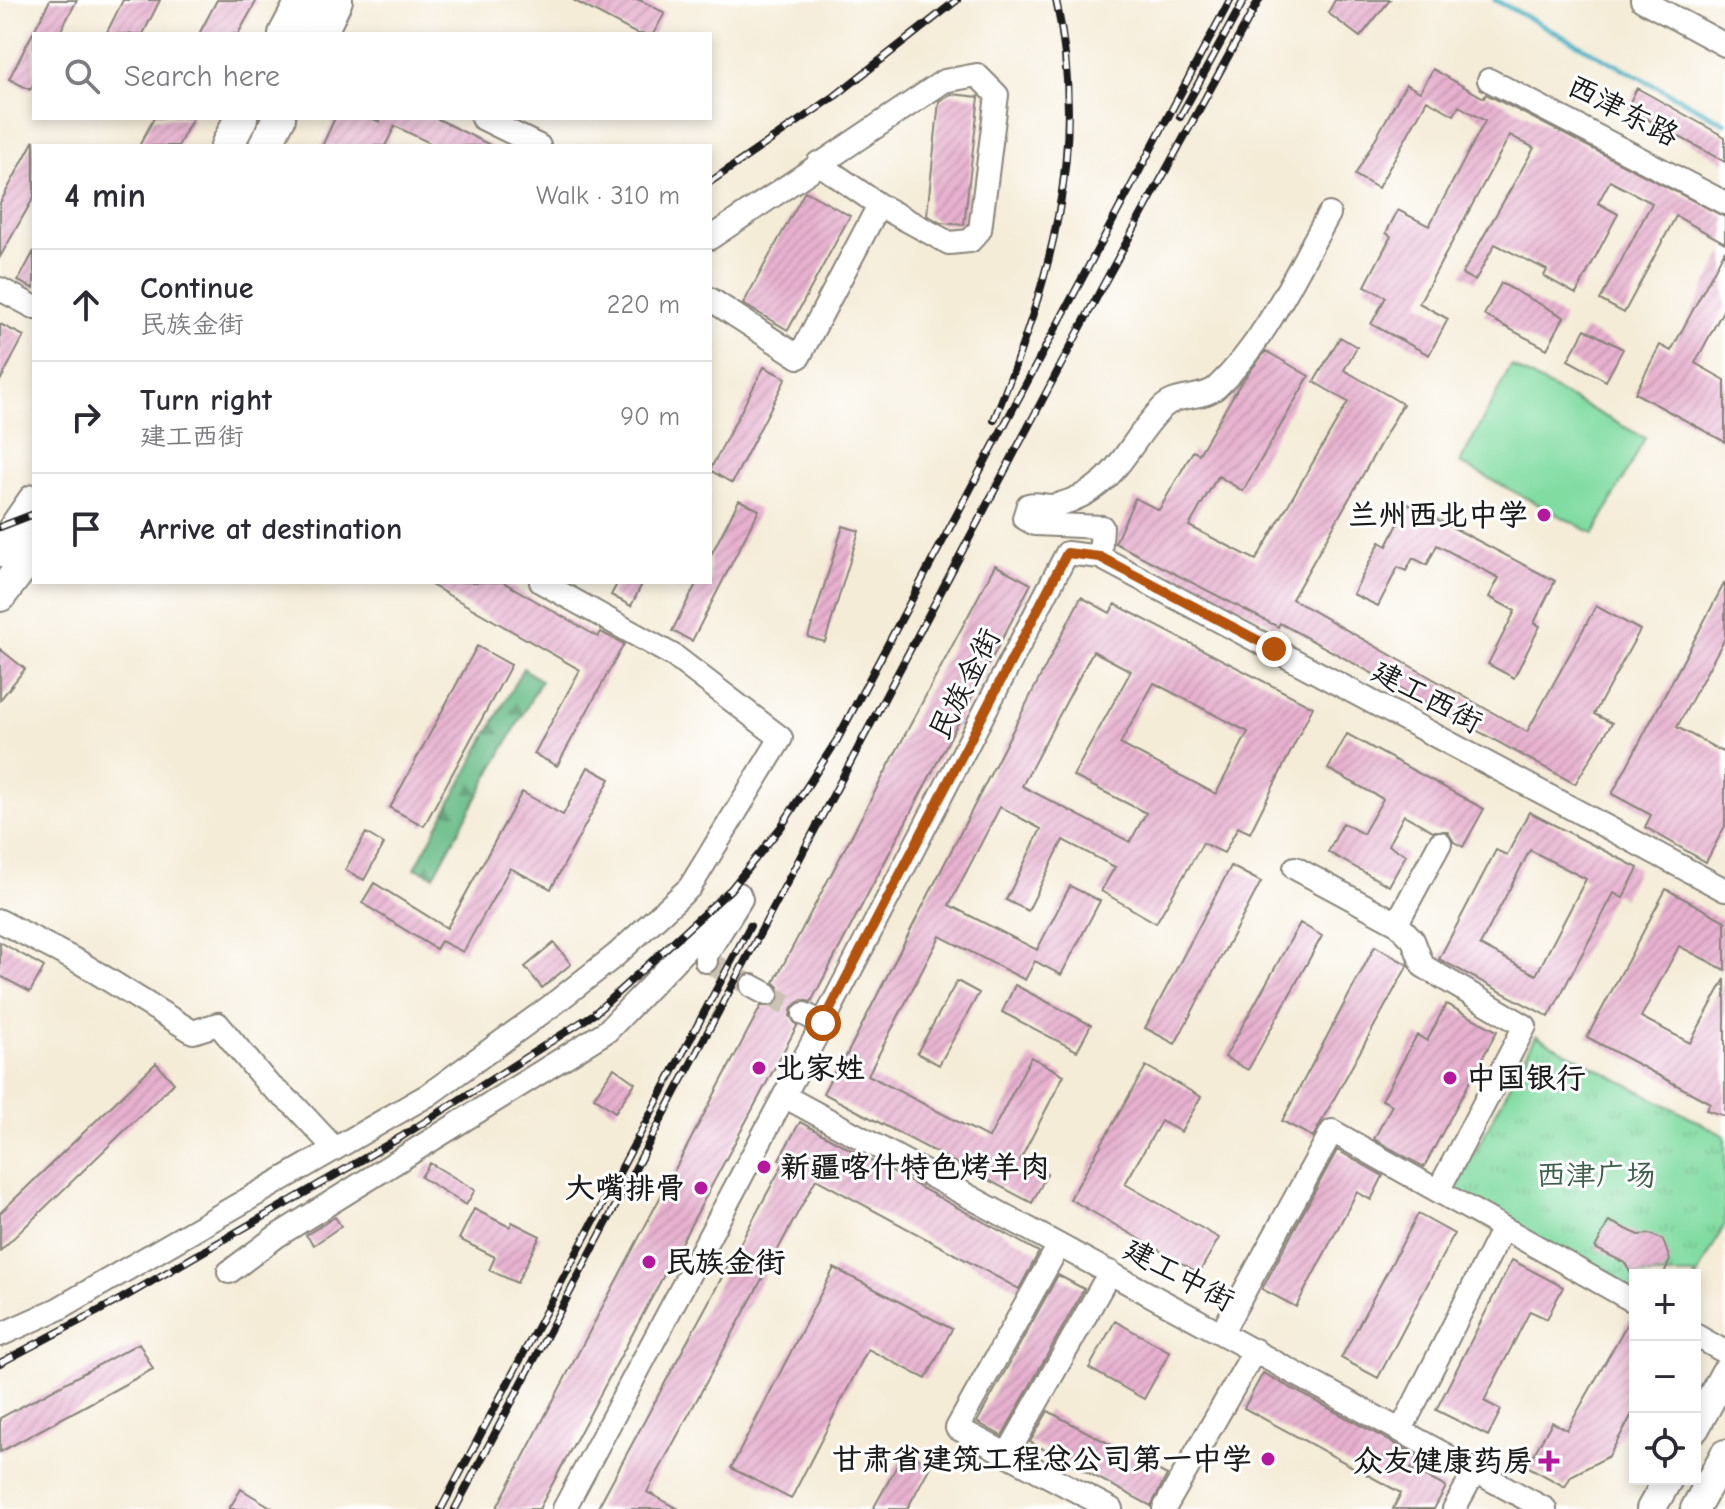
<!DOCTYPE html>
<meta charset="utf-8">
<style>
body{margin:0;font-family:"Comic Neue","LXGW WenKai TC",sans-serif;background:#f2f2f3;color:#2b2b33}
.controls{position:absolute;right:24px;bottom:24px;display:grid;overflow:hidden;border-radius:0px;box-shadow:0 4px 12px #0003}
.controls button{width:72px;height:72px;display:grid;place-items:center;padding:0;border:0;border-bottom:2px solid #e1e1e2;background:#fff;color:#2b2b33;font:40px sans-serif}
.stop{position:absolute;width:24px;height:24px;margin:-18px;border:6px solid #b45309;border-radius:50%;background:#fff}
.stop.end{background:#b45309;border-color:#fff;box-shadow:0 2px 8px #0008}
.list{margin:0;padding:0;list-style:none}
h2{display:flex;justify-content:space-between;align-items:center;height:104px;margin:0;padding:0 32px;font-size:34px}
h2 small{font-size:26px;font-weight:400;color:#7c7c81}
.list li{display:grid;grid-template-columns:52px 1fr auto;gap:24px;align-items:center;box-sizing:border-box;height:112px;padding:0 32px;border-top:2px solid #e1e1e2}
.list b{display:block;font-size:30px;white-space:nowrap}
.list p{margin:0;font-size:26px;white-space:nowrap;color:#7c7c81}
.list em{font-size:26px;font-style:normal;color:#7c7c81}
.icon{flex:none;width:44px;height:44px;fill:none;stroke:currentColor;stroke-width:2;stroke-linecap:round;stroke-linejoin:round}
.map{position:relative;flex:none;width:1725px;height:1509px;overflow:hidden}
.search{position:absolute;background:#fff;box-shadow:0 4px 12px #0003;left:32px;top:32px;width:680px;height:88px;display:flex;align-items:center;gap:20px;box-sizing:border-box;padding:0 28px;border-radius:0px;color:#7c7c81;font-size:30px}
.panel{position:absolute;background:#fff;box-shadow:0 4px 12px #0003;left:32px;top:144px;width:680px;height:440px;border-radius:0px}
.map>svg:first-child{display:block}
.grass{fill:#81dca2;stroke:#4e7c5f;stroke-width:2}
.forest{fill:url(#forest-firs);stroke:#426c52;stroke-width:2}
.park{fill:url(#park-tufts);stroke:#4e7c5f;stroke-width:2}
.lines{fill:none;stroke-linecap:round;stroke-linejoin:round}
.stream{stroke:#40adbf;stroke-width:5}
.building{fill:url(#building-hatch);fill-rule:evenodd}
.minor-tunnel{stroke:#cac2b2;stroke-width:22;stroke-dasharray:22 11;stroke-linecap:butt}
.minor-casing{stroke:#88847a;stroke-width:26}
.major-casing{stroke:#88847a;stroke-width:32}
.highway-casing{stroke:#88847a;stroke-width:36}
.minor{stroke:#fff;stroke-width:22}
.major{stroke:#fff;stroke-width:28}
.highway{stroke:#fff;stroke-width:32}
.rail-casing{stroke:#1c1c1c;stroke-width:8}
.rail{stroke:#fff;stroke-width:5;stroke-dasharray:15;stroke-linecap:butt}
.route{stroke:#b45309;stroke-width:10}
.poi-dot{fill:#b5179e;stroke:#fff;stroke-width:3}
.labels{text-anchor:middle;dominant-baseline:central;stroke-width:6;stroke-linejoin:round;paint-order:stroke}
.street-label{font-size:30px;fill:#1c1c1c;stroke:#fff}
.poi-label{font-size:30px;font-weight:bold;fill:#1c1c1c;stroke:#fff;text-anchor:end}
.park-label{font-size:30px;fill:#3f5f4b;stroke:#fff}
</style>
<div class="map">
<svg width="1725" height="1509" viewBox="0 0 1725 1509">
<defs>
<pattern id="forest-firs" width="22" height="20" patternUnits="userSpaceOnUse" patternTransform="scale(2)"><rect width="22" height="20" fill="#68bc88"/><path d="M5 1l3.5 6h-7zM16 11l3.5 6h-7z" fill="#55986e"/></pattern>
<pattern id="park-tufts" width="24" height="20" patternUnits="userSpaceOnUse" patternTransform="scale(2)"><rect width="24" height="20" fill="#81dca2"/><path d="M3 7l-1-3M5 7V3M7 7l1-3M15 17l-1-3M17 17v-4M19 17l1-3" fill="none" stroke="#6fbc8b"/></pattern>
<pattern id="building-hatch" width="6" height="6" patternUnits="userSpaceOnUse" patternTransform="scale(2)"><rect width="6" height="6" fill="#e7b1cf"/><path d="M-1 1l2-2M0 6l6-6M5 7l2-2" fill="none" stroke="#c698b1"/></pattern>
</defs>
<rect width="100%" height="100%" fill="#fff"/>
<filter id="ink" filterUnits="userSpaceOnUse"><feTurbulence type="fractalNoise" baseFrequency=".0125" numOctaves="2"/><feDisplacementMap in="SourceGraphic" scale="16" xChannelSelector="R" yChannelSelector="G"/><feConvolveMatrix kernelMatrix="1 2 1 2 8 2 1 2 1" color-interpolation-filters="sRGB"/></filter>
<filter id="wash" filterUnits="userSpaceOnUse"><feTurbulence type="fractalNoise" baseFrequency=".006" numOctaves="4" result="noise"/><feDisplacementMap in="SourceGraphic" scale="32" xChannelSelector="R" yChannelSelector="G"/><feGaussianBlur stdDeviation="1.8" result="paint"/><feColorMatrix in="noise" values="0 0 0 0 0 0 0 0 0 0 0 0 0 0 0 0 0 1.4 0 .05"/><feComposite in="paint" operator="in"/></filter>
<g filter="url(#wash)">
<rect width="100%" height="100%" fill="#f5ecd8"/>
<path class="grass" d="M1511,366L1645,438L1594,534L1460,463Z"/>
<path class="forest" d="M523,668L541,681L434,876L415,868Z"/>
<path class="park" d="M1536,1036L1725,1136V1224L1695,1281V1275H1635V1305L1447,1205Z"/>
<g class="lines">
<path class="stream" d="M1495,0L1725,123"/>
</g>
<g id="blocks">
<path class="building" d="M50,0H77L59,34H34V83L30,90L9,79Z
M123,0H160L143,34H106Z
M217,0H257L238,34H199Z
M573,0H640L665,13L653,34H637Z
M1335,0H1390L1360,37L1328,13Z
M1433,69L1484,98L1486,94L1725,217V243L1676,216L1624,313L1600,300L1652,203L1610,181L1598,203L1618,214L1576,294L1544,276L1547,270L1495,244L1475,281L1462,274L1534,148L1510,135L1419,303L1448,319L1429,355L1371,324L1386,297L1365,286L1391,236L1386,233L1398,210L1429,226L1485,121L1459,106L1454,115L1427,100L1378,188L1355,175L1406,84L1420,92Z
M1637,88L1725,137V162L1627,108Z
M951,94L979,97L964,225L941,223L927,215L939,101Z
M154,118H193L178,146H139Z
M335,118H371L380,122V118H436L492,146H436L395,126L385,146H322Z
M34,140V197L0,257V203Z
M805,191L850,216L788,330L743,304Z
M1725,250V307L1695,363L1725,380V442L1635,393L1660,345L1671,351Z
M34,251V289L18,281Z
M1501,283L1564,317L1547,349L1484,315Z
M0,324L24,336L0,381Z
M1585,329L1623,349L1606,381L1568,360Z
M1340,337L1357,347L1344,370L1403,404L1292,599L1527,732L1596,606L1640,630L1594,714L1612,723L1575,784L1280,623L1278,627L1115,543L1135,498L1159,510L1193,451L1199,454L1240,384L1266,351L1309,376L1243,491L1218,476L1189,526L1256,560L1348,402L1314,382Z
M764,367L786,378L732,483L710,470Z
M739,500L759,510L692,641L672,631L697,582H710V557Z
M1408,504L1555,581L1534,623L1540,626L1514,678L1488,664L1515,611L1489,597L1499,578L1437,545L1427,565L1413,558L1406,571L1398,567L1378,606L1353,594L1380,542L1387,546Z
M843,526L859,531L825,642L808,637Z
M995,565L1031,584L811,1002L802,1000L792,1007L790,1016L797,1026L539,1509H496L761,1006H774L780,1000L779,987L774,982Z
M426,582H503L598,637L601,632L624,644L557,766L534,754L580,670Z
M618,582H643L631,606L611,595Z
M1725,582V638L1677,727L1725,753V826L1706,862L1645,827L1651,815L1612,794Z
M1081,597L1110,613L1115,604L1313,707L1250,833L1238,827L1224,853L1203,843L1156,923L1101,891L1115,867L1063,840L1028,911L1006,900L1041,829L1000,807L949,905L1037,950L1070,886L1100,901L1061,975L1035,961L1025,980L940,936L868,1075L989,1138L1031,1057L1064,1075L1020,1160L1047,1174L1032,1203L823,1093L840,1061L843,1062ZM1093,651L1131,671L1073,776L1146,813L1130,842L1022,786ZM1154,683L1248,732L1216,794L1120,744Z
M477,646L511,665L424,826L390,808Z
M0,649L25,669L0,700Z
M1347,734L1484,809L1463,847L1454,842L1447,831H1433L1404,815L1388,845L1406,855L1389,886L1328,852L1343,823L1363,834L1383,799L1328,769Z
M588,767L610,779L551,889L510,868L463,952L441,941L436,949L362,903L374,883L447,928L522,792L563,815Z
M1529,812L1638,868L1623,898L1614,893L1549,1017L1439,959L1496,850L1507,855ZM1530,850L1586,879L1536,975L1480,945Z
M366,833L384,844L364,880L345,870Z
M1231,866L1261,882L1175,1044L1145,1028Z
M1666,889L1725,921V970L1679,946L1641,1017L1690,1043L1725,979V1116L1706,1110L1710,1103L1587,1037Z
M1300,923L1322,936L1248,1070L1225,1057Z
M0,942L44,967L30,992L0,976Z
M554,943L571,964L542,988L525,967Z
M1375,946L1408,965L1313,1137L1282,1121Z
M957,981L979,993L939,1065L917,1053Z
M1015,985L1091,1025L1077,1051L1002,1012Z
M1446,1004L1497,1031L1424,1167L1374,1139L1392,1105L1382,1100L1417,1035L1427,1041Z
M156,1063L174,1083L0,1251V1213Z
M1146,1066L1201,1097L1181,1132L1161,1121L1125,1184L1219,1238L1199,1273L1070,1199Z
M614,1068L635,1083L615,1112L594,1097Z
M800,1122L1039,1252L1019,1289L816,1179L647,1492L679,1509H597L784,1162L779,1159Z
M1337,1150L1383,1176L1371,1200L1357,1192L1296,1307L1262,1289Z
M430,1163L475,1190L466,1205L421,1177Z
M474,1209L510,1227L512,1222L540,1236L517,1283L489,1270L495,1257L459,1239Z
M1418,1214L1454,1234L1378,1378L1341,1358Z
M335,1217L341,1226L314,1245L306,1235Z
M1609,1221L1639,1235L1650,1234L1663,1240L1670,1260L1664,1273L1632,1275L1625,1263L1595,1248Z
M1512,1260L1563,1287L1547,1319L1530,1311L1484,1401L1501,1410L1488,1436L1436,1410Z
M834,1268L952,1329L926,1379L868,1349L791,1499L731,1468Z
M1058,1275L1084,1289L1002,1436L977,1422Z
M1632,1315L1635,1316V1409L1609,1456L1571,1476L1565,1487L1527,1466L1552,1422L1567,1430Z
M1115,1321L1170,1352L1144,1399L1089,1368Z
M139,1343L153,1369L0,1452V1418Z
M1263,1373L1418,1456L1411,1469L1446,1487L1434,1509H1393L1401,1493L1244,1408Z
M1048,1411L1167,1475L1151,1506L1030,1442Z
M905,1451L931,1465L907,1509H873Z
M241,1489L274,1509H229Z"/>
</g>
</g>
<g filter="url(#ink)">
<use href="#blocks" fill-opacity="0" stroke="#88847a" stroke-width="2"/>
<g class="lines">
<path class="minor-tunnel" d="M706,961L752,986
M767,994L804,1014"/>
<g class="minor-casing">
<path id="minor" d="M1642,0L1725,45
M1489,80L1725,203
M482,118L539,146
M818,163L879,205
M710,238L944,81L977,75L997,95L980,230L970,241L949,243L879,205L799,357L710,299
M0,289L34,307
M1100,557L1102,527L1035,524L1024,518L1028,505C1039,502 1046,508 1057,505C1118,489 1124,447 1162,408C1177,393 1203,400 1217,387C1267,340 1295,273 1329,214
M0,921L81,963L193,1032L218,1024L268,1084L295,1106L335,1149
M1397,923L1440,843
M752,986L767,994
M804,1014L823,1023
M784,1096L1545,1509
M1438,1191L1635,1302
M1059,1245L957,1428L1111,1509
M229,1272L277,1236L607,1031L739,894L741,899L706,955V961
M1222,1332L1332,1131L1438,1191L1525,1026L1423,966L1413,940L1397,923L1295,868
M0,1335L58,1309L428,1095L551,1006L616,955L690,887L781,738L674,656L541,582
M1695,1335L1725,1352
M1401,1430L1503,1228
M1007,1455L1110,1272
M564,1509L823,1023L1067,553L1100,557L1725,890
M1164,1509L1255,1350
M1454,1509L1475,1471"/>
</g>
<g class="major-casing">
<path id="major" d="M1695,1428L1725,1373
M1651,1509L1668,1479
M1695,1509L1725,1454"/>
</g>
<g class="highway-casing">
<path id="highway" d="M285,34L303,0
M320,34L336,0
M227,146L241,118
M265,146L279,118
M0,550L34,501
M0,595L34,550"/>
</g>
<use href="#minor" class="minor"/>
<use href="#major" class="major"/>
<use href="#highway" class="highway"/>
<g class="rail-casing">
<path id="rail" d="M1180,117L1244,0
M710,182L835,96L957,0
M994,420C1050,281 1089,150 1056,0
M0,527L34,514
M0,1363L121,1299L401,1137L594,1014L731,889L781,827L837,740L1230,0
M441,1509L750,926
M455,1509L1107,278L1259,0"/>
</g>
<use href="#rail" class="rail"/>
</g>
</g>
<g class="lines" filter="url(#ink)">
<path class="route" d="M823,1023L1067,553L1100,557L1274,649"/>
</g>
<g class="poi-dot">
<circle cx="1544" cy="515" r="8"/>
<circle cx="759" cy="1068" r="8"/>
<circle cx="1450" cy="1078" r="8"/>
<circle cx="764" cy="1167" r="8"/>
<circle cx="701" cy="1188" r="8"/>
<circle cx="649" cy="1262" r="8"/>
<circle cx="1268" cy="1459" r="8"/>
<path d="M1545 1449h8v8h8v8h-8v8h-8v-8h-8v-8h8z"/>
</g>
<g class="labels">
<g class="street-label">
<text transform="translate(1623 111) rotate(27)">西津东路</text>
<text transform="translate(965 684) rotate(-63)">民族金街</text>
<text transform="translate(1427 697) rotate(28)">建工西街</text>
<text transform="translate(1179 1275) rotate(28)">建工中街</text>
</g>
<g class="poi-label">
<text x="1528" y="515">兰州西北中学</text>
<text x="775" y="1068" text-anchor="start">北家姓</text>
<text x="1466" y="1078" text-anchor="start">中国银行</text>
<text x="780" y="1167" text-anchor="start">新疆喀什特色烤羊肉</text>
<text x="685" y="1188">大嘴排骨</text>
<text x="665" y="1262" text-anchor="start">民族金街</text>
<text x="1252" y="1459">甘肃省建筑工程总公司第一中学</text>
<text x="1533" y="1461">众友健康药房</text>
</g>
<g class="park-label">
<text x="1596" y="1175">西津广场</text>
</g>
</g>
</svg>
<div class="controls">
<button>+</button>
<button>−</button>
<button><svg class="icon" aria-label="locate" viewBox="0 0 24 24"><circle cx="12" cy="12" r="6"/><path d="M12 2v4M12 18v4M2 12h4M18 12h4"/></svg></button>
</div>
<div class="stop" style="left:823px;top:1023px"></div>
<div class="stop end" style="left:1274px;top:649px"></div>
<div class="search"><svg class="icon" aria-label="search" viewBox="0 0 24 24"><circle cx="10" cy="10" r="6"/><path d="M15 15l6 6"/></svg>Search here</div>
<section class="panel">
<h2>4 min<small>Walk · 310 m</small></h2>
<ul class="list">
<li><svg class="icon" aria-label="ahead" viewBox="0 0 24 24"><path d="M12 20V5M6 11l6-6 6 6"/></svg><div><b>Continue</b><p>民族金街</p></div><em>220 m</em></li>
<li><svg class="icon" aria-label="right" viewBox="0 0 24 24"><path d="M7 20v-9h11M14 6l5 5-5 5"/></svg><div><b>Turn right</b><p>建工西街</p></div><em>90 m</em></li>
<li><svg class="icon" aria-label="arrive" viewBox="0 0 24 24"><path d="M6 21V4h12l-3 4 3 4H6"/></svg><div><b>Arrive at destination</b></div></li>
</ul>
</section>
</div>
